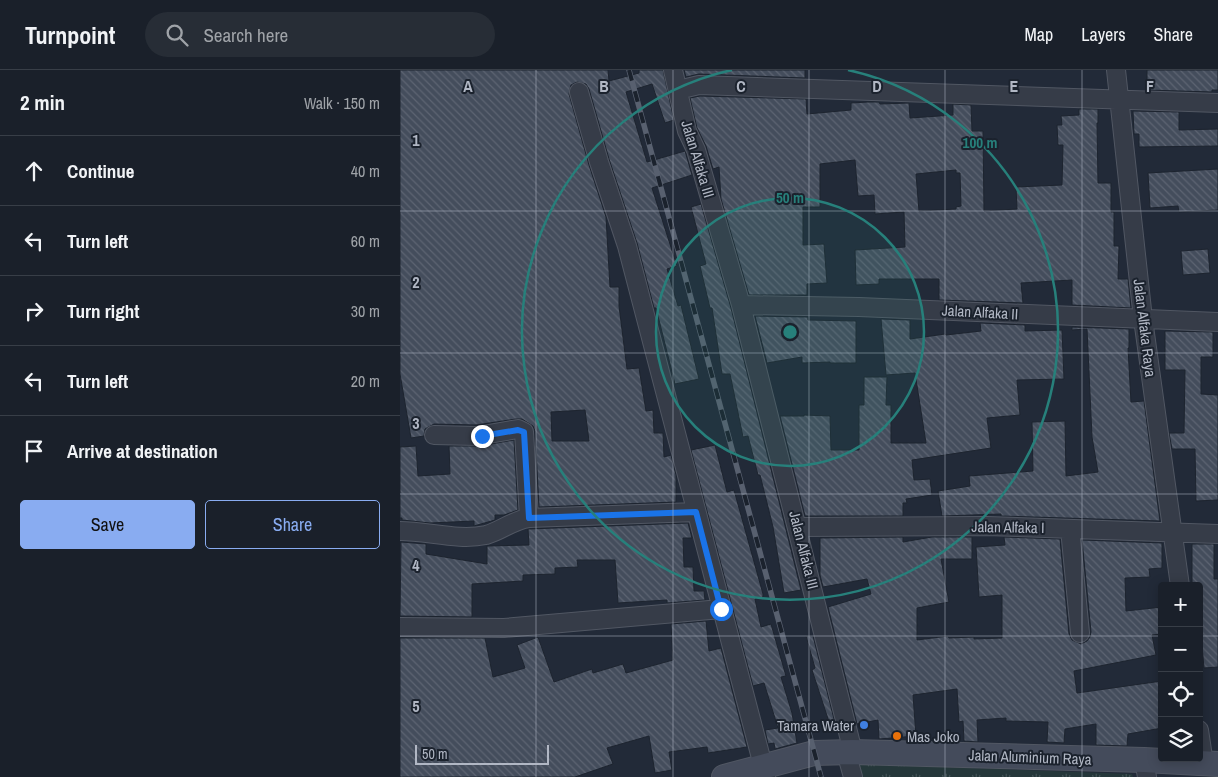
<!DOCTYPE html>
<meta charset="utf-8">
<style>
body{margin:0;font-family:"Archivo Narrow",sans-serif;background:#272d36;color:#f1f3f6}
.controls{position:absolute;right:15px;bottom:15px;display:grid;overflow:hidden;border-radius:5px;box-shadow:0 2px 12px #0003}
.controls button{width:45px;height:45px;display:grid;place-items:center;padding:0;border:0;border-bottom:1px solid #383e47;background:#1a202a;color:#f1f3f6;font:25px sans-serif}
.scale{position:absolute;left:15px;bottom:12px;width:134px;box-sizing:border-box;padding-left:5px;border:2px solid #b1b7c4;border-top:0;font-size:14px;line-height:18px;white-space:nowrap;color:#b1b7c4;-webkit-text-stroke:4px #1b222d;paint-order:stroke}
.stop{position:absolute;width:15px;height:15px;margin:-11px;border:4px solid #1a73e8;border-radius:50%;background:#fff}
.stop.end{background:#1a73e8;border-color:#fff;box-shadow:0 1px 5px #0008}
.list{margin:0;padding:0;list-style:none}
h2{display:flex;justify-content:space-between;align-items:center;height:65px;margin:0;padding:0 20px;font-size:21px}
h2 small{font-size:16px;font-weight:400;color:#9fa3a8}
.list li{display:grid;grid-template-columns:32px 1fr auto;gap:15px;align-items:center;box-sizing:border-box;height:70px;padding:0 20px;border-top:1px solid #383e47}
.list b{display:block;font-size:19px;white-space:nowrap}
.list em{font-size:16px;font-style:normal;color:#9fa3a8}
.actions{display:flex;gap:10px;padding:15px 20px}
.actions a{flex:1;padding:11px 0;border:1px solid #89acf1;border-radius:5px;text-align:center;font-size:18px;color:#89acf1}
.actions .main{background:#89acf1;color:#111}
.icon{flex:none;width:28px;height:28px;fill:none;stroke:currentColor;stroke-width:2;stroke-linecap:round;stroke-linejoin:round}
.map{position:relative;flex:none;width:818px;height:707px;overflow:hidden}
header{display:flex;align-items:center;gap:30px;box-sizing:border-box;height:70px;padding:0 25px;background:#1a202a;border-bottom:1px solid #383e47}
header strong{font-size:24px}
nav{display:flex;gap:28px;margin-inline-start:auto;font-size:18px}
.search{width:350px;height:45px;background:#272d36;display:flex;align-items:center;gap:12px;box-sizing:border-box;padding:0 18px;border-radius:28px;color:#9fa3a8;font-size:19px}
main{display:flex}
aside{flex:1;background:#1a202a}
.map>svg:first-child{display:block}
.grass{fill:url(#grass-tufts)}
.building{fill:url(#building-back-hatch);stroke:#1d242f;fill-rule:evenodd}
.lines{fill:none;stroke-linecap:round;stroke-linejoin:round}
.minor-casing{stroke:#515763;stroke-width:20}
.secondary-casing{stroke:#515763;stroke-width:26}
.minor{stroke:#363c48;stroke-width:18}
.secondary{stroke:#444b5b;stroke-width:24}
.rail-casing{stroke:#58606f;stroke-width:5.5}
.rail{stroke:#1b222d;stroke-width:4;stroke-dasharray:11;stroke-linecap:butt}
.route{stroke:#1a73e8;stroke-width:6}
.grid{fill:none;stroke:#b1b7c4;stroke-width:1;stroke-opacity:0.55}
.ring{fill:none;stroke:#27807b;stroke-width:2.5}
.shop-dot{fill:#3f7fe0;stroke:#1b222d;stroke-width:2}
.food-dot{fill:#e8710a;stroke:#1b222d;stroke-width:2}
.labels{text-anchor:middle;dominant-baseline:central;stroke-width:4;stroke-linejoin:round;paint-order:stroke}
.street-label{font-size:15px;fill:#b1b7c4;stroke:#1b222d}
.poi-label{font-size:15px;fill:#b1b7c4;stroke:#1b222d;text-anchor:end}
.grid-label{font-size:16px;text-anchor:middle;font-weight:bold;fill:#b1b7c4;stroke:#1b222d;stroke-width:4;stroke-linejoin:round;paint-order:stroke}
.centre{fill:#27807b;stroke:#1b222d;stroke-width:2.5}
.ring-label{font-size:15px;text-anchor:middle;font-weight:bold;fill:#27807b;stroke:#1b222d;stroke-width:4;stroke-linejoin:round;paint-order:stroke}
</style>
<header>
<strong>Turnpoint</strong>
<div class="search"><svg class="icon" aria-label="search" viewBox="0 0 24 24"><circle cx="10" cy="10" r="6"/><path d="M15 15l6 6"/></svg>Search here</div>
<nav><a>Map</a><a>Layers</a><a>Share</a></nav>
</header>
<main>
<aside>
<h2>2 min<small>Walk · 150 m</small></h2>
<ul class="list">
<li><svg class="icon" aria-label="ahead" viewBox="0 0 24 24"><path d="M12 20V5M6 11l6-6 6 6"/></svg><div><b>Continue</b></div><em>40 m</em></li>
<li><svg class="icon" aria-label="left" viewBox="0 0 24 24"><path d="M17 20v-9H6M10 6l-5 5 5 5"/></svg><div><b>Turn left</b></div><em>60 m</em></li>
<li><svg class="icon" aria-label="right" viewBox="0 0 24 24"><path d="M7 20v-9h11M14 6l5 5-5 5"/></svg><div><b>Turn right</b></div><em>30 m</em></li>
<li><svg class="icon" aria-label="left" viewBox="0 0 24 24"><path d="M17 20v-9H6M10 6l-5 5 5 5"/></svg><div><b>Turn left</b></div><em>20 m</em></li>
<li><svg class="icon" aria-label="arrive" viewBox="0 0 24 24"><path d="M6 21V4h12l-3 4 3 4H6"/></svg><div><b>Arrive at destination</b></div></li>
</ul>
<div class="actions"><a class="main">Save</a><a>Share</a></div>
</aside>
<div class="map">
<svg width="818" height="707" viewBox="0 0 818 707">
<defs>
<pattern id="grass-tufts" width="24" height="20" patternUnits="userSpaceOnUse" patternTransform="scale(1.25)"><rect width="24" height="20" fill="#25373a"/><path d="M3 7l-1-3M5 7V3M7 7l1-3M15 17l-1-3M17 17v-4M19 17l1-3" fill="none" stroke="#425255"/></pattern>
<pattern id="building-back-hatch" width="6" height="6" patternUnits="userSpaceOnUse" patternTransform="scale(1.25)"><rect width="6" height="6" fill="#444d5c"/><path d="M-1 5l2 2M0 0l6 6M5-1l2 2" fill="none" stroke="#5d6472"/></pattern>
</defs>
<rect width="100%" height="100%" fill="#222a38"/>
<path class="grass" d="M456,694L732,704L733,707H459Z"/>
<path class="building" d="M0,0H208L209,11L239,3V0H263L274,50L265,53L252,14L226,22L247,92L285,81L292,105L252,118L277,196L267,199L278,236L281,235L299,309L275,314L256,238H254L237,173L209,89L189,19L186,14L177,12L171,15L169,24L189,95L206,147L210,217H219V236L227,299L239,298L246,341L253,340L254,363H263L264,387L271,385L276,405V432L139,437L135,361L133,356L122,349H116L76,355L34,354L25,359L24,366L11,368L0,304ZM185,340L189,371H152L151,342Z
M284,0H405V8L299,4L286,7Z
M747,0H818V20H812V22L747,20Z
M300,26L406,29L407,44L451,40V33L468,32H479L480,34L509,33L510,48L553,45V34L571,35L572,61H583L584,141L617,139L616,117L662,115L663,75H658L657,55H662L661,46L679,45V39H698V53H697L698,113H711V142H714V176H719L718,209H728L731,238L672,235V210L621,213L623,233L539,230V209H479V214L456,215L455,180L505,177L504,142L475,144L474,125L458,126L455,90L420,94V137H403V175L424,174L427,213L407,214V225H349L321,129L319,97L313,99L306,76L297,58L290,28ZM556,100V103H560L561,136L556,137V139L519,141L516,104Z
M733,41L779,42V60L818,59V76L739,77V64H734Z
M818,99V140L779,142L778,136L750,138L748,103Z
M301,134L331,238L401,520L384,523L373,457L360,405H358L348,366L343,367L330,304H322L312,238H310L300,196L306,194L291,137Z
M808,179L810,203L783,205L781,181Z
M355,246L408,247V250L456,251V293H430V292L402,293V287L367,293Z
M481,249L510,250V269L545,264L546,265L581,261L580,253L625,255V261L662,260L664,309L617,310L620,345L587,348L591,378L512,390L514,410L530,409L532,425L506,429L507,433H503V446H405L380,346H404V345L430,346L431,380H459V335H464V307H487L486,335H491V373H526L515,303L486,305Z
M672,257L729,259V278H728L731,332L744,331L760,451L601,446V444L542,446L538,421L570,416L569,406L633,401L632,352L665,351L666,406L698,402L692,367L687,259L672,260Z
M765,261L813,262V287H801V324L818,325V430L796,431L795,379H772L769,363H784L785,300H765Z
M114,370L118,440L104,445H95V450L74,456V451L30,453L2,450V448H0V377L16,376L18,406L50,404L49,376H79Z
M315,375L327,422L334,420L363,524V527L355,529L361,557L371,554L386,606L381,607L392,643L397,673L375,679L374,673L368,674L365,660L378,658L364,613L353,616L291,380Z
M288,453L292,468H283L284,497H293L294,521H304L305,530L267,533V530L218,533L215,490H177L178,497L155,498V504L123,505V511L72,514V547L0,546L1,472L26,474V484L87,494V476L129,475L128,459Z
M503,467V472L532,467H572V489H541L549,532L517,538V570L548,566L549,568L574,567V569L602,568V525L579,527L576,477L605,475L604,467L660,469L669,564L672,570L681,574L687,571L690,567L691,562L682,470L762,473V498L749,499L750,507L725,508L726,541L762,537V564L752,565L756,585L674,601L677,623L762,611V658L728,664L727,676L696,675V654L665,659L664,673L647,672L648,652L606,651V648L577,650L578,672L564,671L563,651L559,652L557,619L513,625L516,666L479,669L478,650L457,654L428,537L471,524L467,509L423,517L420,505V468Z
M792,474H814V509H818V597L804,598L799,543V516H792Z
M306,551L309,581L321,578L347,677L308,683L307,677L269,682L272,700L255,703L249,666L207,678L213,694L175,707H0V568H85L93,607L125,598L117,575L138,567L154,612L192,599L193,603L223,594L226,603L273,590L271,554Z
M406,566H413L436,657L431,658L412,600L415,598Z"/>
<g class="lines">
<g class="minor-casing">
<path id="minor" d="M273,0L287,61L296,80L341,235L453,682
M716,0L743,249L780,516
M278,20L299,15L818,33
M179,22L199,92L227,176L366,707
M341,235L459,237L818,252
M34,365L77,366L118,359L124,362L129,448
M398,457L587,456L818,464
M670,459L680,563
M0,461C28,461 58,471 86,465C101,461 113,450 129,448L296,442
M0,557L104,558L321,539
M799,660L804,694
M446,682L453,707
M744,690L747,707"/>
</g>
<g class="secondary-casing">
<path id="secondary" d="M324,707L414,683L453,682L744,690L818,694"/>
</g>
<use href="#minor" class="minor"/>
<use href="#secondary" class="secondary"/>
<g class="rail-casing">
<path id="rail" d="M229,0L421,707"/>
</g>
<use href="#rail" class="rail"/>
</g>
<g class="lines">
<path class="route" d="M82,366L118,360L124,362L129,448L296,442L321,539"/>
</g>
<path class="grid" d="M136,0V707M273,0V707M409,0V707M545,0V707M682,0V707M0,141H818M0,283H818M0,424H818M0,566H762M799,566H818"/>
<circle cx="390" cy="262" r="134" fill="#27807b" fill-opacity=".12"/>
<g class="ring">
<circle cx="390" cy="262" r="134"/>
<path d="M448 0A268 268 0 1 1 332 0"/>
</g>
<circle class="shop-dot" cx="464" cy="655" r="5"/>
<circle class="food-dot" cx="497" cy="666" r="5"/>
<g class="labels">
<g class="street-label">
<text transform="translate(298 89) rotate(73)">Jalan Alfaka III</text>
<text transform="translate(580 242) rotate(3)">Jalan Alfaka II</text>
<text transform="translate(745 258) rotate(83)">Jalan Alfaka Raya</text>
<text transform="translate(608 457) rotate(1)">Jalan Alfaka I</text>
<text transform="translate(404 480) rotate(76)">Jalan Alfaka III</text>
<text transform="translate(630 687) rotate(2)">Jalan Aluminium Raya</text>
</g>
<g class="poi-label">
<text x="454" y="655">Tamara Water</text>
<text x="507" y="666" text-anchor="start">Mas Joko</text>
</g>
</g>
<g class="grid-label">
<text x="68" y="22">A</text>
<text x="204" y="22">B</text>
<text x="341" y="22">C</text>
<text x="477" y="22">D</text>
<text x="614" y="22">E</text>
<text x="750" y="22">F</text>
<text x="16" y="76">1</text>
<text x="16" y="218">2</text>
<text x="16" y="359">3</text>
<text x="16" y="501">4</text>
<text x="16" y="642">5</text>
</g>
<circle cx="390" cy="262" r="8" class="centre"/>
<g class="ring-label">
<text x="580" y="78">100 m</text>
<text x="390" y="133">50 m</text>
</g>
</svg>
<div class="controls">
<button>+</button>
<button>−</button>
<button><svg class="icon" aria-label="locate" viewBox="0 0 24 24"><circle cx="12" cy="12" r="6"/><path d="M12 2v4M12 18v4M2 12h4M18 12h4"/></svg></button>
<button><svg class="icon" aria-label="layers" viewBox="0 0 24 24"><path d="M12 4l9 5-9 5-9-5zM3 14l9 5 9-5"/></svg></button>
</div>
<div class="scale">50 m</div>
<div class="stop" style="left:321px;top:539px"></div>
<div class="stop end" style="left:82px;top:366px"></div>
</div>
</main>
